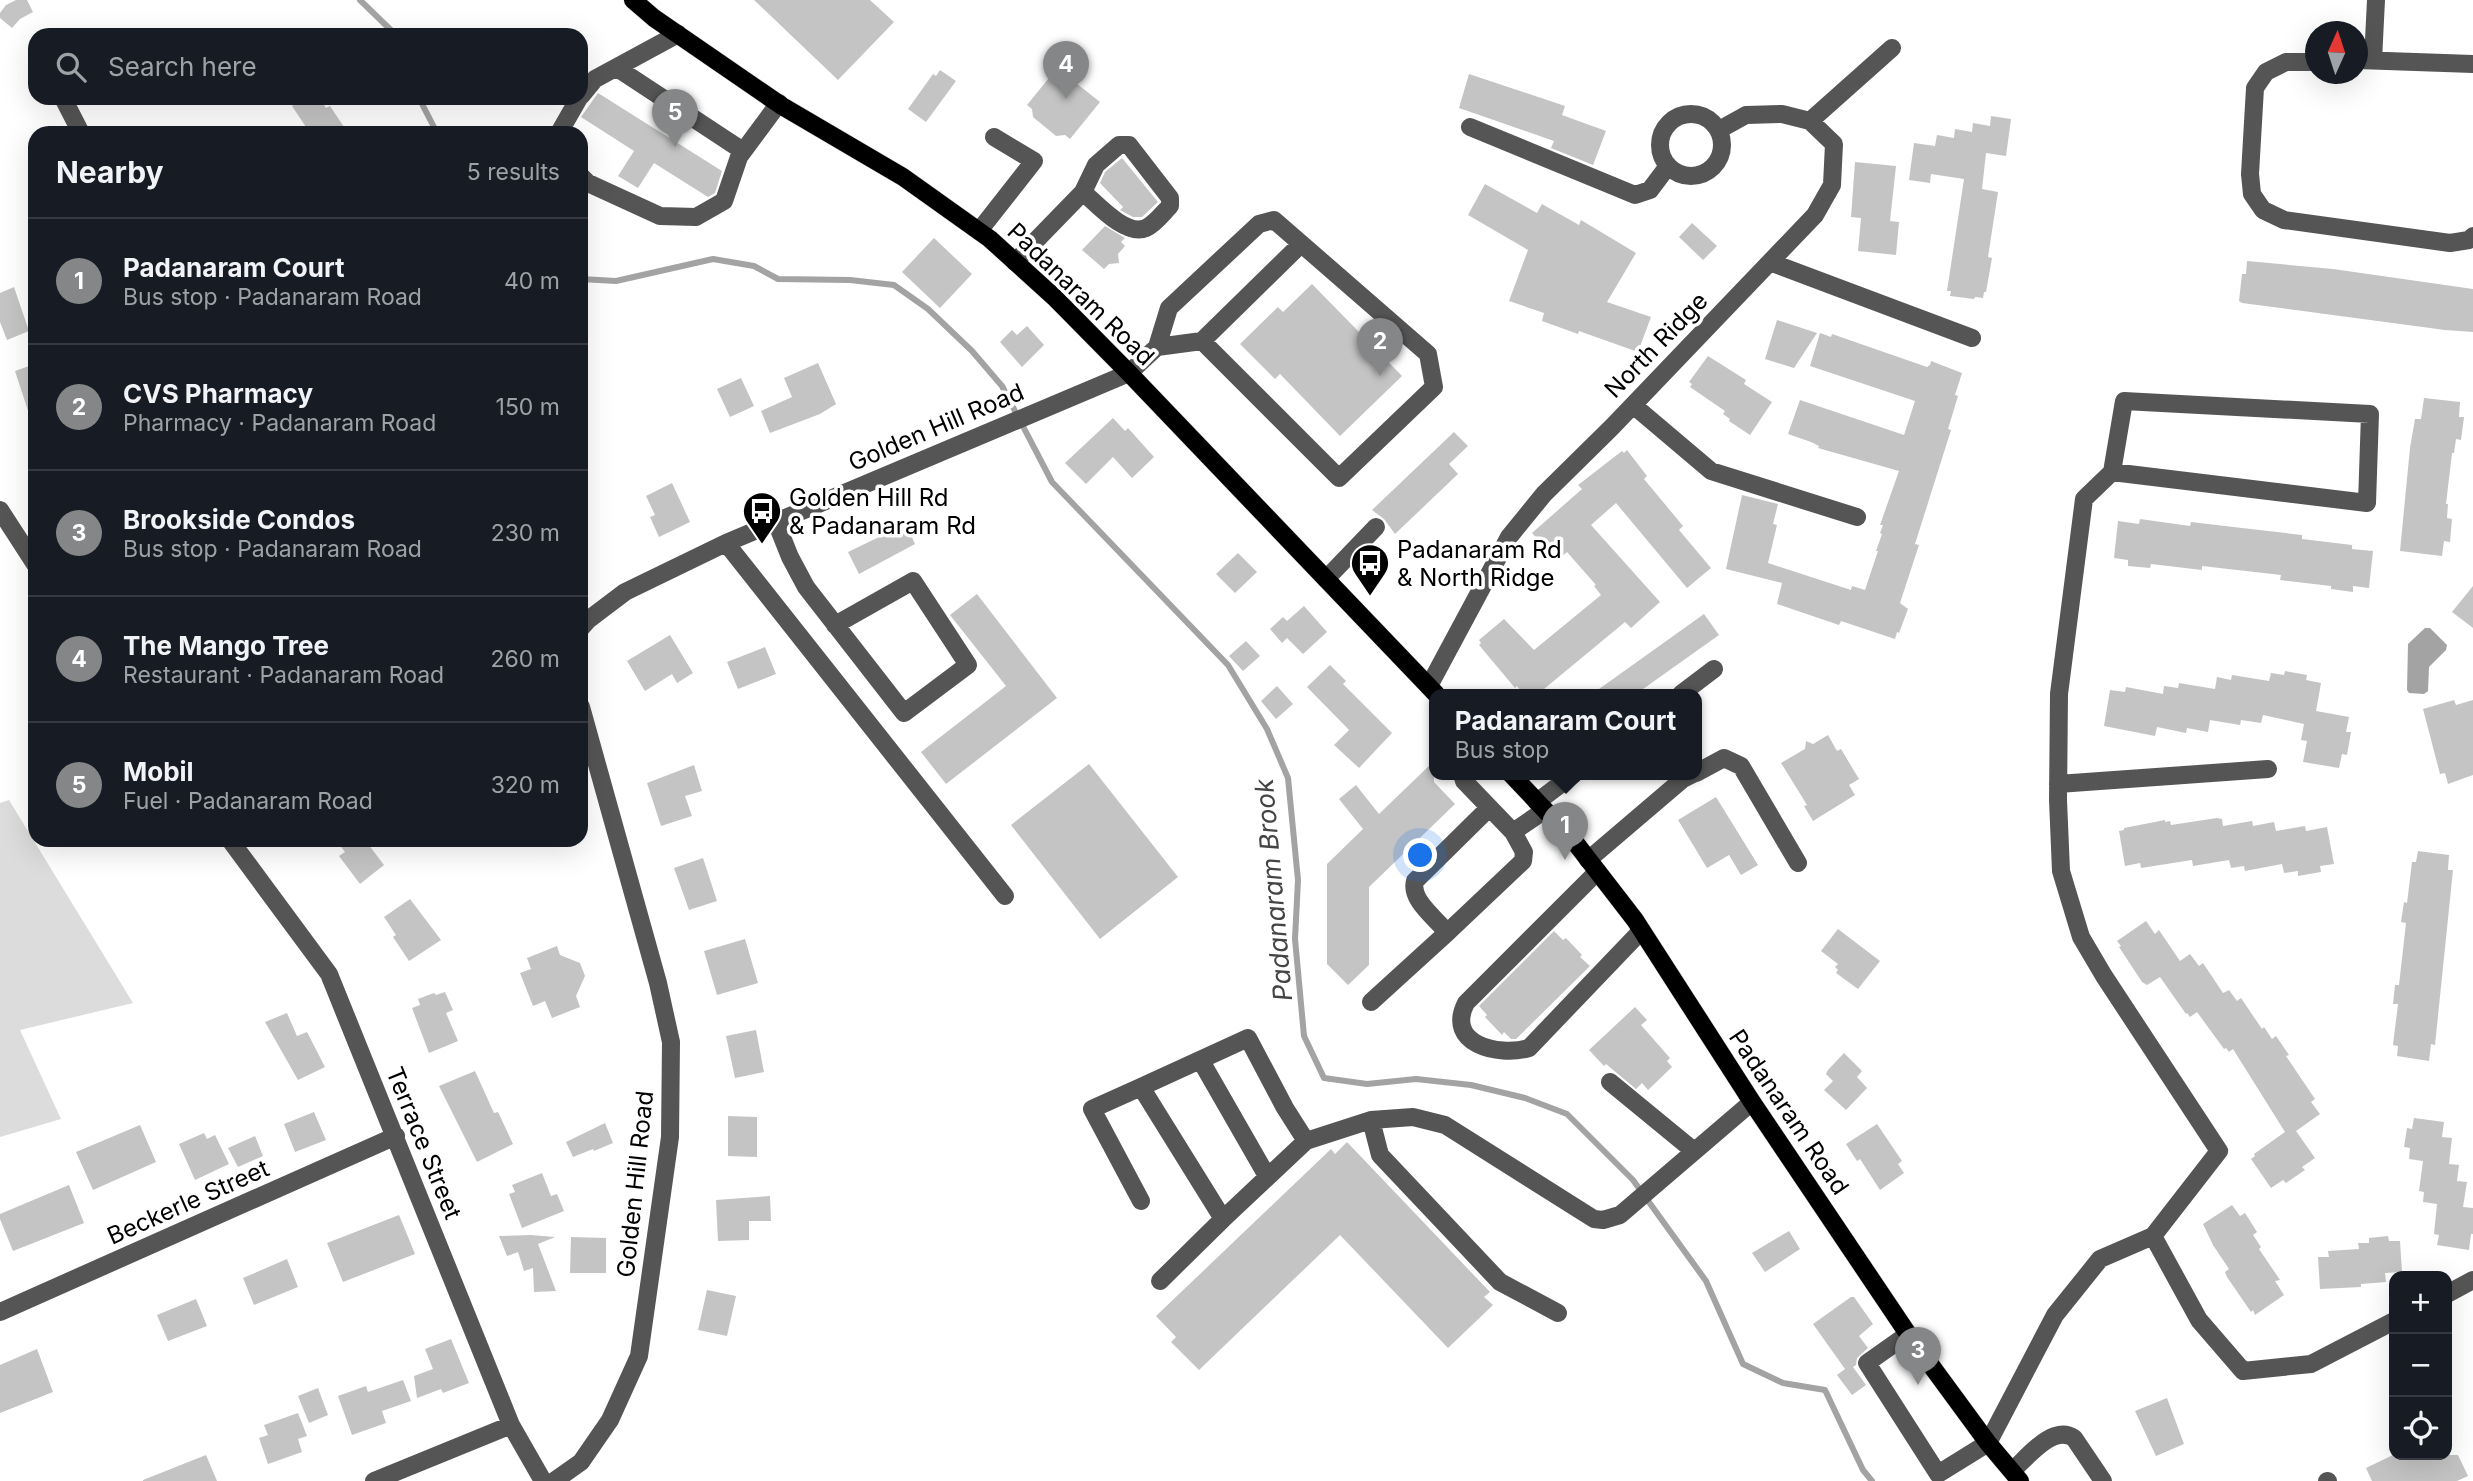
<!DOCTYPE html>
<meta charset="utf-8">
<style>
body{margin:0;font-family:Inter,sans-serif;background:#242831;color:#f1f3f6}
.controls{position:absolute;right:21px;bottom:21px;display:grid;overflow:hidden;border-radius:14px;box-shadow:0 7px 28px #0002}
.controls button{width:63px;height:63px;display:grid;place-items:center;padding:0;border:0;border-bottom:2px solid #363941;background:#171b24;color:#f1f3f6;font:35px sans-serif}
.compass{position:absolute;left:2305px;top:21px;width:63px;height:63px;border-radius:50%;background:#171b24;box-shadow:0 7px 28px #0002;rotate:3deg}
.you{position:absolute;left:1421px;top:856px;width:24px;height:24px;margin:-18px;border:5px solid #fff;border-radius:50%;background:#1a73e8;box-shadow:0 0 0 10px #1a73e833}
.badge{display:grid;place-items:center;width:46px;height:46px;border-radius:50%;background:#858687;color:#fff;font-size:23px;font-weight:700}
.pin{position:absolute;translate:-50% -58px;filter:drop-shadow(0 2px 4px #0008)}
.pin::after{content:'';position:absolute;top:37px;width:24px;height:21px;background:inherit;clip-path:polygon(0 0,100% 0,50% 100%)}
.popup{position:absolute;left:1429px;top:689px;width:273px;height:91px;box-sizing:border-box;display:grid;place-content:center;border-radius:14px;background:#171b24;filter:drop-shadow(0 2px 5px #0005);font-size:23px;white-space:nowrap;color:#9ea1a6}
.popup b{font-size:26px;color:#f1f3f6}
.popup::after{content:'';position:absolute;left:50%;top:100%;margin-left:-14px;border:14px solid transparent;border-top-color:#171b24}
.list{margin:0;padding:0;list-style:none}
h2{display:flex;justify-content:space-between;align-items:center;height:91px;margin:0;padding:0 28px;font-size:30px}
h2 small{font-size:23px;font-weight:400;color:#9ea1a6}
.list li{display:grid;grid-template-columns:46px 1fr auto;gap:21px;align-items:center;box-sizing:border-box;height:126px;padding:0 28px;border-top:2px solid #363941}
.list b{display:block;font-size:26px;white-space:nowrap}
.list p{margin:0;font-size:23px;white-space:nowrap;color:#9ea1a6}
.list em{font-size:23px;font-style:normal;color:#9ea1a6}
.icon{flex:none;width:38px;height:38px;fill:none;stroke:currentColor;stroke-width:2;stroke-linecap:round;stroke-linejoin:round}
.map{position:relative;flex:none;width:2473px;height:1481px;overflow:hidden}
.search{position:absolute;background:#171b24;box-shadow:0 7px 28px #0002;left:28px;top:28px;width:560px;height:77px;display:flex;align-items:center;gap:18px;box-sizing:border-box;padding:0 24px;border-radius:21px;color:#9ea1a6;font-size:26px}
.panel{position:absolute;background:#171b24;box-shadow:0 7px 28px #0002;left:28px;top:126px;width:560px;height:721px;border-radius:21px}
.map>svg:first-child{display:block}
.green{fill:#dcdcdc}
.water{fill:#a3a3a3}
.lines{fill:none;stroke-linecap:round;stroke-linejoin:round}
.stream{stroke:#a3a3a3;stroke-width:6}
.building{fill:#c4c4c4}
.major-casing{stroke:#dbdbdb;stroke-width:19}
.minor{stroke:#555;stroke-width:18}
.major{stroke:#000;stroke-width:18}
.labels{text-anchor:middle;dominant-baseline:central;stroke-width:7;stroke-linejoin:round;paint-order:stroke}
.street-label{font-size:24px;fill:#000;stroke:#fff}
.poi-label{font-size:24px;fill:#000;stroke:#fff;text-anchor:start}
.water-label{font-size:26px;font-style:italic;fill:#444;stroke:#fff}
</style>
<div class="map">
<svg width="2473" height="1481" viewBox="0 0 2473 1481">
<rect width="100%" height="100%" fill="#fff"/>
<path class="green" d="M9,800L133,1003L20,1030L61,1119L0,1137V803Z"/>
<path class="water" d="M2425,628H2430L2447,645L2446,650L2429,667L2428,691L2424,694L2409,693L2407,690L2408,644Z"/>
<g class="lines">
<path class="stream" d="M360,0L396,35
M419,98L437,133
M581,279L616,281L713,259L754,266L778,279L850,280L894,285L928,309L972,351L1002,386L1052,482L1228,665L1267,729L1288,778L1298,880L1295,939L1304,1036L1324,1078L1367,1084L1416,1079L1471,1085L1525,1098L1567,1114L1633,1180L1706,1281L1743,1364L1783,1383L1825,1390L1863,1470L1872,1481"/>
</g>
<path class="building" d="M16,0H27L33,12L20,19L12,28L0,18V13L6,5Z
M754,0H870L894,22L838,80Z
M1057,68L1100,102L1070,139L1065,135L1056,136L1033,117L1032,109L1027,105Z
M940,70L956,81L926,122L908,109L933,74L936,76Z
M1469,74L1565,106L1562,115L1606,131L1593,165L1551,148L1554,141L1459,108Z
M598,93L722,171L715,193L708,197L654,163L638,188L618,176L634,151L581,117Z
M304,98H320L326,108L330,106L348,133H310L292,106Z
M1991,116L2011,119L2006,156L1986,153L1982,189L1998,192L1988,257L1992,258L1986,292H1984L1983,298L1975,297L1974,299L1950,296L1951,291H1947L1964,179L1931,174L1930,183L1909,180L1914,143L1935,146L1937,135L1954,138L1955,129L1972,132L1973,123L1990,126Z
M1122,158L1158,202L1142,217H1133L1120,210L1123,207L1100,183L1105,172Z
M1855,162L1896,166L1890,221L1899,222L1896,255L1858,251L1861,218L1851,217Z
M1485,184L1537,213L1542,204L1579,225L1581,220L1636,253L1607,302L1651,317L1638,352L1579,331L1578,334L1542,321L1544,313L1509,301L1528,250L1468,215Z
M1692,223L1717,246L1703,260L1679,237Z
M1105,226L1125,238L1121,242L1125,246L1118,254L1119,263L1109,264L1104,269L1082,250Z
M934,238L972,274L940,308L902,272Z
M2247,261L2333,269L2473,289V332L2445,330L2242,303L2239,301L2242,274H2246Z
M1312,284L1402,376L1340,436L1280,374L1275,379L1240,344L1278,307L1283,312Z
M14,287L29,331L7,340L0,322V293Z
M1777,320L1817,333L1794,368L1765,359Z
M1027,326L1044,345L1022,367L1000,342L1012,330L1017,335Z
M1820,333L1831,337L1832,334L1927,367L1930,365L1931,361L1962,373L1955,395L1958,396L1948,429L1951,430L1915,544L1919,545L1900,603L1908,609L1899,633L1897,632L1895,639L1841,621L1839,625L1777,604L1782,583L1726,569L1742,495L1778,504L1773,524L1777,525L1768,563L1851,590L1852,586L1865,590L1878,551H1876L1882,534L1880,533L1883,525H1880L1899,471L1818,448L1819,446L1811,442L1788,434L1800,400L1904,435L1915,401L1810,366Z
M1708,356L1746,380L1744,384L1772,402L1750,435L1729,421L1730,419L1723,414L1725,411L1690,387L1692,384L1689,382Z
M818,363L836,404L820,414L770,433L761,411L792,397L784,378Z
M35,364V422L32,423L15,371Z
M741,378L754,406L730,417L717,389Z
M2424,398L2460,402L2459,417H2464L2461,440L2456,439L2454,453H2452L2446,504H2448L2447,518L2452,519L2450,542L2444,541L2442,556L2400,551L2410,448L2415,419H2421Z
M1113,418L1125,431L1128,428L1154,457L1132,478L1113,457L1086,484L1065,463Z
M1454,432L1468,446L1449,464L1458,474L1395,534L1384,519L1372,510Z
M1627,450L1647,476L1644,479L1683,526L1679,530L1711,568L1687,588L1616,503L1591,525L1660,602L1631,628L1625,622L1538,694H1523L1517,686L1515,688L1479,645L1481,643L1479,640L1504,619L1534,650L1601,595L1594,586L1596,585L1567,552L1557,561L1532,533L1582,489L1578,485L1622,451L1624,453Z
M672,483L690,522L659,537L650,517L655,515L646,496Z
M2140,519L2190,526L2191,522L2242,528L2302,535V539L2352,545V549L2373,551L2369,588L2353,586V592L2331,589V586L2280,580L2281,575L2202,566V570L2151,564L2150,568L2128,566V560L2114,558L2118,521L2139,524Z
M906,524L915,544L859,574L848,552Z
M1238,553L1257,572L1235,593L1216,574Z
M2473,586V628L2452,612Z
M977,594L1057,698L946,784L921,752L1006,686L950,615Z
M1304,606L1327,632L1303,654L1287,638L1282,643L1270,629L1283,617L1287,621Z
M1704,614L1719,635L1636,694H1592Z
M670,635L693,673L677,683L672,674L645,691L627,661Z
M1246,641L1260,656L1243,671L1229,656Z
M765,647L776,674L738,689L727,662Z
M1330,665L1346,681L1343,684L1392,733L1359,768L1334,745L1349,730L1307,687Z
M2285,671L2307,675L2306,680L2321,683L2316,711L2349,717L2346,732H2351L2347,755L2342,754L2339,768L2303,762L2307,741L2301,740L2304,724L2263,715L2261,723L2241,720L2240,725L2210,720L2208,732L2187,728L2186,733L2157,727L2155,736L2104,726L2110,690L2125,692L2126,687L2163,694L2164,686L2178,688L2179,683L2215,689L2217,677L2231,680L2232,675L2269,681L2271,673L2284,675Z
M1277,686L1293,704L1276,719L1261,701Z
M2454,700L2456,705L2473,700V775L2448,784L2445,773L2440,774L2423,709Z
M1828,735L1837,751L1841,749L1859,779L1849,785L1855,795L1813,821L1804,806L1807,805L1781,763L1805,749L1806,741L1813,744Z
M1434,761V782L1455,804L1369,887V965L1348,985L1327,964V864L1363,829L1339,799L1356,785L1379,814Z
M1089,764L1178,877L1100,939L1011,825Z
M694,765L702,791L685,796L692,816L661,826L647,783Z
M1716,797L1758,865L1741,875L1729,855L1707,868L1678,820Z
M2217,818L2222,819L2223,826L2252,821L2253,826L2274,822L2276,831L2305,826L2306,831L2327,827L2334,864L2320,866L2321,872L2298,876V871L2284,873L2282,864L2245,871L2244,866L2231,868L2229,860L2193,866L2192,860L2141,868L2140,863L2125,866L2119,831L2124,830V828L2165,820V822L2170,821L2171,825Z
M336,840H365L384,865L360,884L339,856L345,852Z
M2418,851L2449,855L2448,870H2453L2435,1045L2431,1044L2429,1061L2397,1056L2398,1046L2393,1045L2398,1004H2393L2395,985H2399L2406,923L2401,922L2404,902L2407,903L2412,862H2416Z
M703,858L717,901L689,910L674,868Z
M410,899L441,940L409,961L393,937L396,935L384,917Z
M2146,921L2155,934L2159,930L2180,961L2190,954L2199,966L2203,963L2223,993L2229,990L2237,1001L2241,998L2262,1029L2264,1027L2272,1039L2276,1036L2289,1055L2286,1056L2315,1099L2311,1102L2320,1114L2296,1131L2315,1158L2302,1167L2305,1170L2286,1183L2283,1180L2271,1188L2251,1159L2255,1156L2254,1154L2285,1132L2233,1049L2229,1052L2226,1048L2224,1049L2197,1012L2190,1017L2187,1013L2186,1014L2160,977L2147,985L2142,982L2119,947L2121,946L2117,941Z
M1838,929L1880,961L1858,989L1836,973L1838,970L1835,967L1838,964L1821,951Z
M1554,931L1563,940L1566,938L1582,955L1580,957L1590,966L1516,1039H1511L1504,1032L1502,1035L1485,1017L1487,1015L1479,1006Z
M745,939L758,983L717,995L704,951Z
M557,946L560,955L580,963L585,976L576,996L580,1007L552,1018L545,1001L533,1006L520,973L531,969L527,958Z
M445,992L453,1010L446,1013L458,1041L429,1053L412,1008L420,1005L418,999L434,993L436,995Z
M1635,1007L1647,1020L1641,1025L1670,1058L1667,1061L1672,1067L1648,1090L1642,1083L1636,1089L1606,1064L1604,1066L1589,1050Z
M287,1013L297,1036L307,1032L325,1067L298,1080L265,1022Z
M756,1030L764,1072L735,1078L726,1036Z
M1844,1053L1862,1071L1857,1077L1867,1088L1846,1110L1824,1090L1833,1081L1826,1074L1828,1070Z
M475,1071L494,1113L498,1112L513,1144L477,1162L439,1086Z
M314,1112L326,1140L295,1152L284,1124Z
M728,1116L757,1117V1157L728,1156Z
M2414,1118L2444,1122L2442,1137L2452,1138L2449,1164L2459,1165L2457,1181L2467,1182L2463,1207L2473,1208V1234H2471L2469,1250L2437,1245L2439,1235L2434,1234L2437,1204L2423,1202L2424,1192L2419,1191L2423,1161L2409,1159L2410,1148L2404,1147L2407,1128L2412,1129Z
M605,1123L613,1143L594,1151L593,1149L573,1157L566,1142Z
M1877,1124L1902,1161L1898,1164L1904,1173L1880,1190L1860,1159L1857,1161L1846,1144Z
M140,1125L156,1162L93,1190L76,1152Z
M204,1133L207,1139L215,1135L229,1164L195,1180L179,1144Z
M255,1136L263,1156L238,1167L228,1148Z
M1347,1142L1490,1292L1484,1297L1493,1305L1448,1348L1340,1235L1199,1370L1171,1342L1176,1337L1156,1316L1331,1149L1335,1154Z
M542,1173L551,1196L557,1194L564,1211L522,1228L509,1194L515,1192L512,1185Z
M69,1185L84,1223L13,1251L0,1219V1214Z
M770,1196L771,1221H749V1240L718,1241L716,1200Z
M2232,1205L2240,1216L2245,1213L2257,1232L2253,1235L2261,1247L2259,1249L2280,1280L2275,1281L2284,1295L2255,1315L2253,1310L2251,1312L2227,1277L2225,1272L2229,1269L2213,1245L2203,1224Z
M399,1215L415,1254L343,1282L327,1243Z
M1789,1231L1800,1249L1765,1272L1752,1253Z
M531,1235L555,1237L538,1244L556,1291L534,1292L533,1268L524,1271L518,1252L507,1256L499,1236Z
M2388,1236L2389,1241H2400L2402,1272L2385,1273L2386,1282L2361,1284V1287L2320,1289L2318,1257H2329L2328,1251L2359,1249L2358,1243H2369V1238Z
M571,1237L606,1238V1273H570Z
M287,1259L298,1287L254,1305L243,1278Z
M707,1290L736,1296L727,1336L698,1330Z
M1851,1297H1854L1873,1324L1859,1336L1868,1348L1857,1358L1856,1365L1853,1367L1866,1385L1852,1395L1837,1375L1845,1369L1813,1324Z
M196,1299L207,1326L168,1341L157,1315Z
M451,1339L469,1383L443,1393L441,1389L417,1398L414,1376L433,1369L425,1349Z
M37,1349L53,1392L0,1413V1365Z
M403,1380L411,1401L382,1411L386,1423L352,1435L338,1396L366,1386L368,1392Z
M318,1388L328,1415L309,1423L298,1396Z
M2167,1398L2184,1444L2156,1456L2135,1411Z
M298,1413L307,1436L298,1439L302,1452L268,1464L259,1438L268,1435L264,1425Z
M206,1455L217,1481H143V1480Z
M2393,1455H2458L2468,1476L2457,1481H2372L2366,1468Z"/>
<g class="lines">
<g class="major-casing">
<path id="major" d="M633,0L654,18L782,106L903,177L990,239L1054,297L1129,373L1436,694
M1511,774L1574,841L1635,920L1752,1102L1908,1334L1988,1443L2020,1481"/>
</g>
<path class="minor" d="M2358,60L2473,64
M2373,60L2376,0
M2316,62H2286L2266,72L2255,88L2250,174L2252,194L2263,210L2284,220L2450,243L2469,240L2473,236
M617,68L743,151
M581,96L595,79L678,34
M63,98L81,133
M1660 145a31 31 0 1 1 62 0a31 31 0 1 1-62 0Z
M1810,121L1892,48
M1470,127L1635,195L1650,190L1668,166
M559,133L579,98
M581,176L588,183L660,216L696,217L724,201L739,157L779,103
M979,231L1034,161L994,137
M1015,262L1083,192L1096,165L1119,145H1129L1170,198V206C1163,213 1155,224 1146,228C1126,237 1097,204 1083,192
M1770,262L1972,338
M1202,341L1339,478L1434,387L1428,354L1274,220L1259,224L1169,308L1157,347L1202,341L1301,244
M1633,405L1711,471L1857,517
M0,510L35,564
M776,522L790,557L806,587L904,713L968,665L913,581L835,625
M726,543L1005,896
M1326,579L1376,527
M581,628L588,620L625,592L726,543L1129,373L1157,347
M1429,686L1509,537L1544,494L1612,427L1815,215L1832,185L1834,144L1810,121L1782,114L1746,115L1719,130
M1681,694L1714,669
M1696,773L1724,758L1741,766L1798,863
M1462,774L1464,781L1513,832L1545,810
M2058,784L2268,769
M1537,802L1574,774
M1489,808L1415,881C1410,899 1433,916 1444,929L1449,931L1523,861L1524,852L1513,832
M230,840L329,974L511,1425L543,1481
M1588,860L1683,779L1693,774
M1597,872L1466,1003C1445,1044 1498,1057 1529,1048L1641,931
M1371,1002L1449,931
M1201,1061L1267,1176
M1610,1082L1694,1151
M1141,1087L1092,1109L1141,1201
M1371,1120L1380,1155L1500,1282L1558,1313
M1306,1141L1285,1108L1248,1038L1141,1087L1223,1219L1306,1141L1371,1120L1413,1117L1445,1125L1594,1219L1603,1220L1620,1215L1752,1102
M2153,1236L2199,1320L2243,1371L2311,1364L2394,1321
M1160,1281L1223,1219
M2447,1294L2473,1280
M0,1312L396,1136
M1908,1334L1867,1363L1938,1474L1988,1443L2055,1315L2100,1259L2153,1236L2219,1151L2104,976L2081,937L2061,871L2058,800L2059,694L2084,499L2112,472L2367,503L2370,414L2124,401L2112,472
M2012,1471C2027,1458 2052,1424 2074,1438L2103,1481
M374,1481L511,1425
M554,1481L581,1462L610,1420L639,1356L670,1137L671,1042L658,983L581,707
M2327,1481H2328"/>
<use href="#major" class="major"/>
</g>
<defs>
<g id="bus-pin" transform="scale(2.0125)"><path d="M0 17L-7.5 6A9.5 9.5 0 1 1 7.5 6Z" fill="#000" stroke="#fff"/><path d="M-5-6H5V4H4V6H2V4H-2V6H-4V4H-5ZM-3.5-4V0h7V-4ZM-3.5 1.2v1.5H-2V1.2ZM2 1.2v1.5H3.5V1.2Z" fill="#fff"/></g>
</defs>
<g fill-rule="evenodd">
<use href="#bus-pin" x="762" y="511"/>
<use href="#bus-pin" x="1370" y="563"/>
</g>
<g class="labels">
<g class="street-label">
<text transform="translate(1081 294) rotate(44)">Padanaram Road</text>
<text transform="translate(1656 345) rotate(-46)">North Ridge</text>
<text transform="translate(936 427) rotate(-23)">Golden Hill Road</text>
<text transform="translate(1789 1112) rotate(56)">Padanaram Road</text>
<text transform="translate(424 1143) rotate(68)">Terrace Street</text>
<text transform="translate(635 1184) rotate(-84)">Golden Hill Road</text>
<text transform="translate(188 1202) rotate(-24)">Beckerle Street</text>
</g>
<g class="poi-label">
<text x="789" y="497">Golden Hill Rd<tspan x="789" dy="28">&amp; Padanaram Rd</tspan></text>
<text x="1397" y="549">Padanaram Rd<tspan x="1397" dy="28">&amp; North Ridge</tspan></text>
</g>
<g class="water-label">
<text transform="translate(1273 890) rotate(-95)">Padanaram Brook</text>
</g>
</g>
</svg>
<div class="controls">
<button>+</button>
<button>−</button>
<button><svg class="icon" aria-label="locate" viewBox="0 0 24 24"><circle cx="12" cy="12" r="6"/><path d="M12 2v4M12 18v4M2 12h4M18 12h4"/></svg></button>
</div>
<svg class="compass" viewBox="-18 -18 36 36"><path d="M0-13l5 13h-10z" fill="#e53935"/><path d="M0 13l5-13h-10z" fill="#9ea1a6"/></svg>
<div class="you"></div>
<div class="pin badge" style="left:1565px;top:860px">1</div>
<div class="popup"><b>Padanaram Court</b>Bus stop</div>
<div class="pin badge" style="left:1380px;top:376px">2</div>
<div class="pin badge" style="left:1918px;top:1385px">3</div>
<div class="pin badge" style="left:1066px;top:99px">4</div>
<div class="pin badge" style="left:675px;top:147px">5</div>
<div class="search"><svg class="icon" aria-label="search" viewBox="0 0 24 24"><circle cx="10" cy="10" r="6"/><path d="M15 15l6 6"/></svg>Search here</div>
<section class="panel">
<h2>Nearby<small>5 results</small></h2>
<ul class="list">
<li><span class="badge">1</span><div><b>Padanaram Court</b><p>Bus stop · Padanaram Road</p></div><em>40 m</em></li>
<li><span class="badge">2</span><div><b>CVS Pharmacy</b><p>Pharmacy · Padanaram Road</p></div><em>150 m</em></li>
<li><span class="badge">3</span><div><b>Brookside Condos</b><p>Bus stop · Padanaram Road</p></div><em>230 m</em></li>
<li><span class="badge">4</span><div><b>The Mango Tree</b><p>Restaurant · Padanaram Road</p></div><em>260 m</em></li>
<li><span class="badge">5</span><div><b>Mobil</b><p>Fuel · Padanaram Road</p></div><em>320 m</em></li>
</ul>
</section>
</div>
